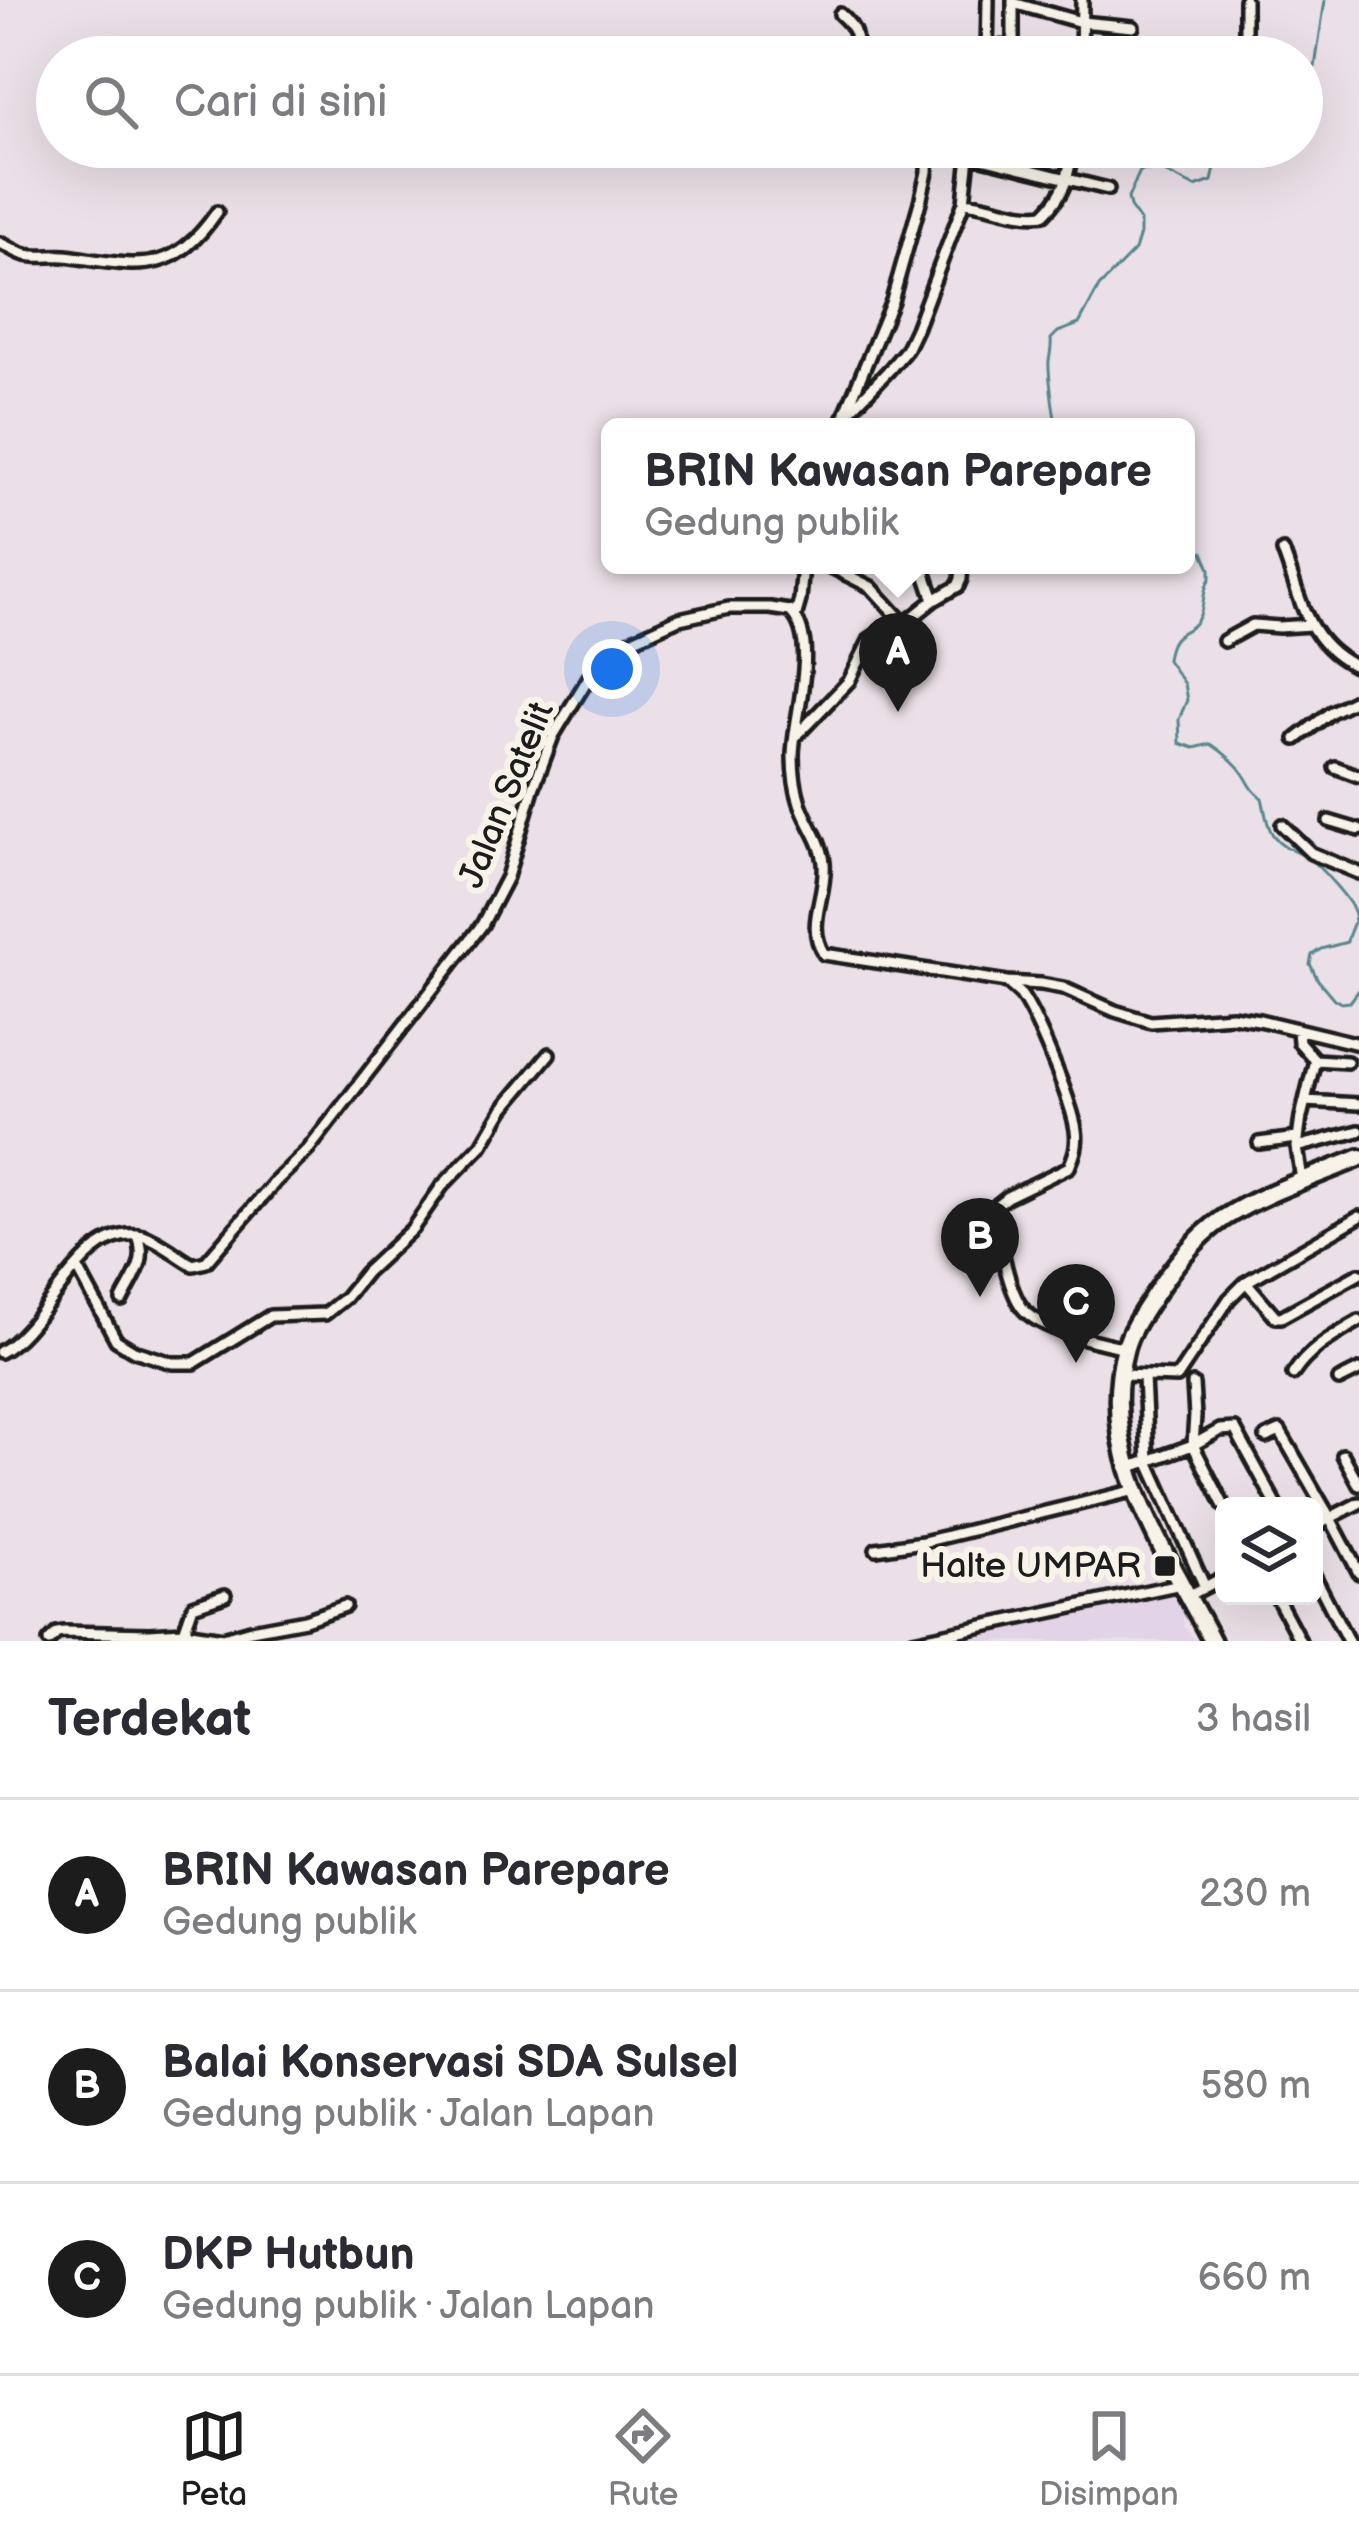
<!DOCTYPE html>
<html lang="id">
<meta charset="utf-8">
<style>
body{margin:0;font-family:"Balsamiq Sans",sans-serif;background:#f2f2f3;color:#2b2b33}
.controls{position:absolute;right:36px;bottom:36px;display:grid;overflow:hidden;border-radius:18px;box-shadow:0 12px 48px #0002}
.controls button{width:108px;height:108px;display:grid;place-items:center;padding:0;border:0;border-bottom:3px solid #e1e1e2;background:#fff;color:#2b2b33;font:60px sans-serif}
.you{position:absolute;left:612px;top:669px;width:42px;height:42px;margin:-30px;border:9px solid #fff;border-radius:50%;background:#1a73e8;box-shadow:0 0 0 18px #1a73e833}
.badge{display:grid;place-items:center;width:78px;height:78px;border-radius:50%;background:#1c1c1c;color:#fff;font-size:39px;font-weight:700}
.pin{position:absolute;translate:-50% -99px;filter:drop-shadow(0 3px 6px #0008)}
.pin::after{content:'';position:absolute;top:63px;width:42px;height:36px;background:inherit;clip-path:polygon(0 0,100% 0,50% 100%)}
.popup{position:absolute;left:601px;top:418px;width:594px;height:156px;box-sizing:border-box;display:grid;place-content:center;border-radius:18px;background:#fff;filter:drop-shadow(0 3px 9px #0005);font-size:39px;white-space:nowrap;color:#7c7c81}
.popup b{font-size:45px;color:#2b2b33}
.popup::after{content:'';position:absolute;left:50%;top:100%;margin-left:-24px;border:24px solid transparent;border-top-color:#fff}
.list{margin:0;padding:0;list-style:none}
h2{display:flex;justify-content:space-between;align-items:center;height:156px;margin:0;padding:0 48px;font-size:51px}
h2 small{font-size:39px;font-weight:400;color:#7c7c81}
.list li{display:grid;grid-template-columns:78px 1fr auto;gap:36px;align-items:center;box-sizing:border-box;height:192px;padding:0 48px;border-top:3px solid #e1e1e2}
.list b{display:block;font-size:45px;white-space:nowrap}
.list p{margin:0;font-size:39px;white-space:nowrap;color:#7c7c81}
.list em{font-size:39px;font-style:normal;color:#7c7c81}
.icon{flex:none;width:66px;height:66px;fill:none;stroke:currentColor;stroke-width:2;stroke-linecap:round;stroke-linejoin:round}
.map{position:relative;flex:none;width:1359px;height:1641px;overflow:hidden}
.search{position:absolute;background:#fff;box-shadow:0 12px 48px #0002;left:36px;right:36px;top:36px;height:132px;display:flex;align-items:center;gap:30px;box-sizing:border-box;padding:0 42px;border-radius:66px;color:#7c7c81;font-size:45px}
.sheet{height:732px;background:#fff}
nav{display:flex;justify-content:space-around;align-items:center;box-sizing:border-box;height:168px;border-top:3px solid #e1e1e2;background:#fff;font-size:33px;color:#7c7c81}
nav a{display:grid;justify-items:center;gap:6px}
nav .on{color:#1c1c1c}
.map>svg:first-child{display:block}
.built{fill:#e2d3e6}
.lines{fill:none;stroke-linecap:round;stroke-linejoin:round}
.stream{stroke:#57878c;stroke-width:3}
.minor-tunnel{stroke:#c2b9be;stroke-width:9;stroke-dasharray:9 4.5;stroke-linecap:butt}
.minor-casing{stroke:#1c1c1c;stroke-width:18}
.trunk-casing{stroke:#1c1c1c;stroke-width:24}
.minor{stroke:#f7f3e8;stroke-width:9}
.trunk{stroke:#f7f3e8;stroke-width:15}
.poi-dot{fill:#1c1c1c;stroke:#f7f3e8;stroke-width:4.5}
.labels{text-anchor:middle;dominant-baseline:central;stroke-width:12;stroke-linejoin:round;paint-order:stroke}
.street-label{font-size:36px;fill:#1c1c1c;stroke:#f7f3e8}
.poi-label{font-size:36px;fill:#1c1c1c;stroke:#f7f3e8;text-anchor:end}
</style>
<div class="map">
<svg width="1359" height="1641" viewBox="0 0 1359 1641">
<rect width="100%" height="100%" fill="#ebe0e7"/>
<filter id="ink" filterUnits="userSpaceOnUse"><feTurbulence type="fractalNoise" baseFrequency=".00833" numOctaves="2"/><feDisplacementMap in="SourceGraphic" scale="24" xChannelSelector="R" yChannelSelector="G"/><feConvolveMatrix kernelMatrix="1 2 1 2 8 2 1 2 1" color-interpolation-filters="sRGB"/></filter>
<g filter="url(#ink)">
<path class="built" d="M1175,1595L1177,1600L1182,1599L1189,1615L1183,1619L1184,1627L1196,1641H927L1091,1606Z"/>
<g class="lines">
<path class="stream" d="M1302,72L1315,67L1325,0
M1057,427C1054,418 1048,370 1049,361C1050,354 1052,347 1051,339L1058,332L1079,324L1099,287L1135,250L1140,234V221L1130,207L1128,198L1140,171L1158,169L1195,187L1212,181L1220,147
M1186,549L1203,552L1210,569V579C1202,590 1205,602 1200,615C1191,638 1171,624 1167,660L1184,684L1187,700L1179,719L1180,743L1194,748L1211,744C1223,752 1235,762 1243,773C1250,784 1251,790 1262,798C1265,809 1266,825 1273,835C1282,847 1293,850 1305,856C1316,862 1354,903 1355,915C1355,924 1348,933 1347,942L1321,949L1312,955L1310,964L1318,980L1334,999L1341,1003L1350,1002L1359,990"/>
<path class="minor-tunnel" d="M1347,1062H1359"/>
<g class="minor-casing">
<path id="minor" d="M1245,0V50L1263,57
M1013,3L1081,22L1133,27
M840,14C855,27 860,38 852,57
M988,46L1013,47V0
M987,57L988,0
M1012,57L1013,47L1023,51L1062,57
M1081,57L1082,0
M1097,147L1112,151
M978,157L1108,189
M964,202C991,204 1018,218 1044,214C1066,192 1068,177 1073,147
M0,243C9,247 17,253 26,255C39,258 52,255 65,256C136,265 170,280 217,212
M846,412L892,301L920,202L927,172L928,147
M839,427L844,417L889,370L906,350L916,329L964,202L970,147
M1283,551C1302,601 1306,644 1359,668
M827,565L871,587L904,623
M922,565L934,600
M796,614L800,600L803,565
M1224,641L1253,625L1279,627L1311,625
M798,734L849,681L870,639L886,629L909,620L934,600L958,586L961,579L962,565
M1296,739L1331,712L1359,698
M1335,767L1359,776
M1329,821L1359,830
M1282,825L1311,853L1359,873
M1007,982C1009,984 1019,993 1021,995C1037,1017 1072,1103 1076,1130C1078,1144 1075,1154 1069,1167L1007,1197L998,1204L995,1212C1000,1238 1007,1294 1026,1312C1047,1332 1097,1341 1125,1348
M1298,1030L1299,1042L1315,1060L1347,1062
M1305,1101L1359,1104
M1259,1143L1297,1138
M1297,1147L1301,1117L1315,1060
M1302,1180L1297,1147L1359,1131
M77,1267L116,1340L134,1351L172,1363H194L270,1316L325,1314L345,1298L366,1272L412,1229L442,1186L482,1145L503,1109L549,1054
M1246,1282L1276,1317H1281L1359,1274
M122,1300C134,1276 148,1262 138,1236
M0,1352C48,1327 81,1222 143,1236C160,1241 177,1256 193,1265L206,1262L276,1181L308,1150L482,925L507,877L533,789L553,736L597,664L626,643L679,619L729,608H770L790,611C821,640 793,719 793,756C793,772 795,788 800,803C807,824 822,841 824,863C827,896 805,924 824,954L1007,982L1041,984L1063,988L1115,1011L1151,1022L1232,1016L1259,1020L1359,1044
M1293,1374C1309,1349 1334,1336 1359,1321
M1122,1375L1177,1377L1229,1299L1246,1282L1359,1217
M1144,1377L1148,1461L1205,1587
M1339,1380L1359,1370
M1266,1437L1280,1431L1330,1518L1359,1503
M1193,1445L1220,1430L1235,1429L1277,1506
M1193,1445L1195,1416L1193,1384
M1343,1455L1359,1485
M1128,1468L1193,1445L1224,1506
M1314,1527L1330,1518L1359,1573
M876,1549L923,1542L1136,1490
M1314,1575L1348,1641
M1188,1596L1224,1577
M1276,1596L1300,1641
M184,1632L193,1606L225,1595
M49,1641L57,1633L64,1632L149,1634L184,1632L223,1638L251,1630L305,1620L345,1606
M913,1641L1181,1584"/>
</g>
<g class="trunk-casing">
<path id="trunk" d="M1212,1641C1166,1551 1096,1457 1125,1349C1130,1331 1141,1315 1151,1300C1171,1269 1193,1239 1224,1218C1265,1192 1314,1177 1359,1158"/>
</g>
<use href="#minor" class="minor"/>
<use href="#trunk" class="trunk"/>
</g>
</g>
<rect class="poi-dot" x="1153" y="1554" width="24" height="24" rx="6"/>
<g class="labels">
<g class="street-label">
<text transform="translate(507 795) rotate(-68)">Jalan Satelit</text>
</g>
<g class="poi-label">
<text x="1141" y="1566">Halte UMPAR</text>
</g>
</g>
</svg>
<div class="controls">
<button><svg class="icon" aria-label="layers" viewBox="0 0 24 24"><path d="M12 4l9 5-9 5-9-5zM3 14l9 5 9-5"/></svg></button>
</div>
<div class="you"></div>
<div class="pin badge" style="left:898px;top:712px">A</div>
<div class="popup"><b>BRIN Kawasan Parepare</b>Gedung publik</div>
<div class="pin badge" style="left:980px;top:1297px">B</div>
<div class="pin badge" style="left:1076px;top:1363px">C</div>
<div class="search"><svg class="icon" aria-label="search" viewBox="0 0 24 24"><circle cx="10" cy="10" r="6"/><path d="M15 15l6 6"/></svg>Cari di sini</div>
</div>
<section class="sheet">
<h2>Terdekat<small>3 hasil</small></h2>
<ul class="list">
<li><span class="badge">A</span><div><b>BRIN Kawasan Parepare</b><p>Gedung publik</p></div><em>230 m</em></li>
<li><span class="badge">B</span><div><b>Balai Konservasi SDA Sulsel</b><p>Gedung publik · Jalan Lapan</p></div><em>580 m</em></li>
<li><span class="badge">C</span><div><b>DKP Hutbun</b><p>Gedung publik · Jalan Lapan</p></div><em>660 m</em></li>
</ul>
</section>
<nav>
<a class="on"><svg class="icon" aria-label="map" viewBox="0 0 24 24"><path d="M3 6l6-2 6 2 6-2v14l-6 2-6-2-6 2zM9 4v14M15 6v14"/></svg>Peta</a>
<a><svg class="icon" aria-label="directions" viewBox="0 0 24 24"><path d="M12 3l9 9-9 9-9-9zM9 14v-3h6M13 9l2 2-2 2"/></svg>Rute</a>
<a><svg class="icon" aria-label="saved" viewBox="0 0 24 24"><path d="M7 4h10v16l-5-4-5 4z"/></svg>Disimpan</a>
</nav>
